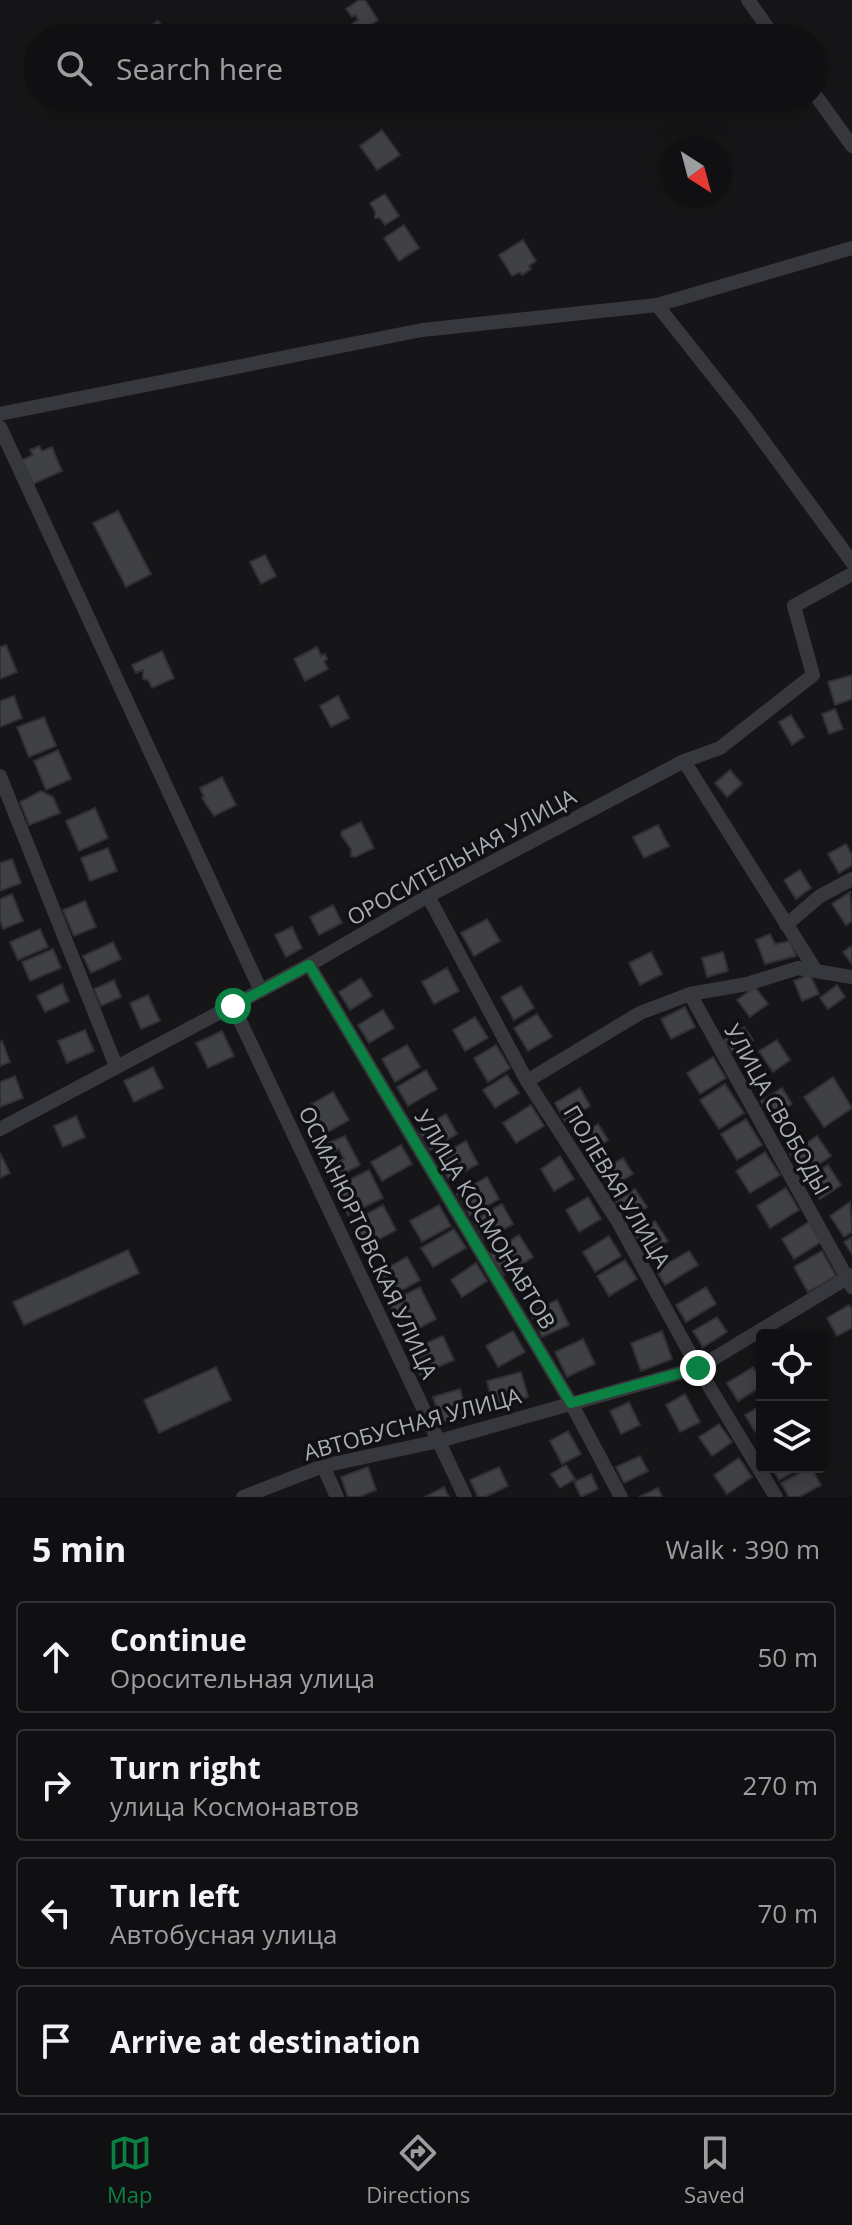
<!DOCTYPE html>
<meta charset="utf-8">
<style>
body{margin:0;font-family:"Open Sans",sans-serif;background:#19191b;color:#f1f3f6}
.controls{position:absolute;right:24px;bottom:24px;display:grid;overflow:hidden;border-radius:8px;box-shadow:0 4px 20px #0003}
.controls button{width:72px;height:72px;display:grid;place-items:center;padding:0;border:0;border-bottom:2px solid #303032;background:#101012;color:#f1f3f6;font:40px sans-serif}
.compass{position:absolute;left:660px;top:136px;width:72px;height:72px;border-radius:50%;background:#101012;box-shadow:0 4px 20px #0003;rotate:144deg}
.stop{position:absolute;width:24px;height:24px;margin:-18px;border:6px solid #0b8043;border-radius:50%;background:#fff}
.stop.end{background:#0b8043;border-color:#fff;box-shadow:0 2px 8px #0008}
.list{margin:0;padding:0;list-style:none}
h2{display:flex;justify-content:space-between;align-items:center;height:104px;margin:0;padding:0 32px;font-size:34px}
h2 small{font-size:26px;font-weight:400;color:#9c9d9f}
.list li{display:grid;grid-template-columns:52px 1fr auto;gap:24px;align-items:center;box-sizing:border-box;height:112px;margin:0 16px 16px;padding:0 16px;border:2px solid #303032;border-radius:8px}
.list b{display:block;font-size:30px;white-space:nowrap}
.list p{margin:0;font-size:26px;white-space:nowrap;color:#9c9d9f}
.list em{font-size:26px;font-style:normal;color:#9c9d9f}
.icon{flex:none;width:44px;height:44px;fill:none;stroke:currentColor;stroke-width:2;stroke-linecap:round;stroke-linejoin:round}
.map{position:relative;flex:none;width:852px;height:1497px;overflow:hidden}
.search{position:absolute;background:#101012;box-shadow:0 4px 20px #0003;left:24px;right:24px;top:24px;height:88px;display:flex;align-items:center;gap:20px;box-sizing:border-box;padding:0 28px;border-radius:44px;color:#9c9d9f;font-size:30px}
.sheet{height:616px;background:#101012}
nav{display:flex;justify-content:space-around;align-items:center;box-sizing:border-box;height:112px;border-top:2px solid #303032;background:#101012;font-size:22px;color:#9c9d9f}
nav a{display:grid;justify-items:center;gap:4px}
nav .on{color:#0b8043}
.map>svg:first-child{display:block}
.building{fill:#404145;stroke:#303034;stroke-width:2}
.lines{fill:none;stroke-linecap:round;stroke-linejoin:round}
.minor{stroke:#37383d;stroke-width:14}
.route{stroke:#0b8043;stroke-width:10}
.labels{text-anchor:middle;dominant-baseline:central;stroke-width:7;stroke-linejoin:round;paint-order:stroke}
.street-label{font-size:22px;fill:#a8adb8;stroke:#111113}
</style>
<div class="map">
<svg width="852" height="1497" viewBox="0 0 852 1497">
<rect width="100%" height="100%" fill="#161618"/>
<path class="building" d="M359,0H365L378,20L351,38H337L335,36L358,20L355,15L352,17L346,9Z
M158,21L164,29L152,38H134Z
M122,98H144L129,108Z
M382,130L400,155L377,170L360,146Z
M385,194L399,216L385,225L380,218H375V211L370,203Z
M404,225L419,248L399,261L384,238Z
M523,240L536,261L529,266L531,269L522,275L520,272L512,276L499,255Z
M39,446L42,451L52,447L62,471L33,484L22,460L33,455L30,450Z
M118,511L151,574L126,587L93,523Z
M265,555L276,576L261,584L250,562Z
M6,645L17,672L0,679V647Z
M317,647L321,656L325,654L327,659L324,661L328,669L305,681L294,659Z
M162,651L174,678L152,688L148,680L143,679V670L136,673L132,665Z
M852,675V699L835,705L828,682Z
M14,696L22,718L0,727V701Z
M338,696L349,718L331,727L320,706Z
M835,709L843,729L829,734L822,714Z
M791,715L804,737L792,745L779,722Z
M44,717L56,746L29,757L17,727Z
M58,750L71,779L46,790L34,761Z
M730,770L742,784L727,797L715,783Z
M222,777L236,805L214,816L202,798L204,797L200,788Z
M41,791L53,797L60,813L29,825L20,802Z
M95,808L108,838L79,851L66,821Z
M361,822L374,848L355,857L351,856V849L341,835L342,831Z
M658,825L669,846L644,858L633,837Z
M846,844L852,855V865L839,873L828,854Z
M108,848L117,871L90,881L81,858Z
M12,859L21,883L0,891V863Z
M800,870L811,888L796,899L784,880Z
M850,892L852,921L846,925L832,904Z
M12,894L23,921L3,929L0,920V899Z
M85,901L96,927L74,936L63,910Z
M333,905L342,923L319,935L310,917Z
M487,919L500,941L474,956L461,933Z
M292,927L302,948L286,957L275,935Z
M40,929L48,947L18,960L10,942Z
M770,934L775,944L790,941L796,956L765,964L756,940Z
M113,942L121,959L91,973L83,956Z
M852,946V964L843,952Z
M53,949L61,968L30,981L22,962Z
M651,952L662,974L640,985L629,963Z
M723,952L728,971L707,977L702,958Z
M447,968L459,991L434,1004L422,982Z
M810,974L819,994L802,1001L794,981Z
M361,978L372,996L350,1010L339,992Z
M114,980L121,997L101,1006L94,989Z
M62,984L69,1001L45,1012L37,996Z
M837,985L845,997L828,1009L820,998Z
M521,986L534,1008L514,1020L501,997Z
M755,987L768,1004L750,1017L737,1000Z
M148,995L160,1021L141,1029L130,1003Z
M685,1007L695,1027L671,1039L661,1019Z
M383,1010L394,1028L369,1043L358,1025Z
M537,1014L552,1037L528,1051L514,1028Z
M475,1017L488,1038L465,1051L453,1030Z
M744,1027L753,1040L733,1053L724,1040Z
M85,1030L94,1051L67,1063L58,1041Z
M222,1031L234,1056L208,1068L196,1043Z
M777,1040L790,1060L773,1072L759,1051Z
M2,1041L10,1062L0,1066V1042Z
M407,1045L420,1067L395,1082L382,1059Z
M496,1045L510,1068L488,1082L474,1058Z
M713,1057L726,1078L700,1094L687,1073Z
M153,1067L163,1088L134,1102L124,1081Z
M426,1070L437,1089L408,1106L397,1087Z
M507,1075L519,1093L495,1108L483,1090Z
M15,1076L23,1098L0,1107V1082Z
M833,1077L852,1108L824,1127L804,1097Z
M725,1084L744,1113L719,1129L700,1100Z
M580,1088L590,1106L565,1121L555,1103Z
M782,1088L792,1104L772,1117L761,1101Z
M333,1092L349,1120L326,1133L310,1105Z
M531,1105L544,1126L516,1143L503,1123Z
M446,1114L457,1134L430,1150L418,1130Z
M76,1116L85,1137L63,1147L54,1126Z
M746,1119L762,1145L737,1160L721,1134Z
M598,1124L608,1140L589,1153L578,1136Z
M345,1136L360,1165L333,1179L327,1168L344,1159L339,1149L323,1157L318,1147Z
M817,1136L831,1156L803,1175L790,1154Z
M466,1141L478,1164L449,1180L437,1158Z
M401,1145L412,1164L382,1181L371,1162Z
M765,1152L780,1175L750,1193L736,1171Z
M0,1153L10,1173L0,1178Z
M560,1156L574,1179L554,1191L541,1169Z
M623,1158L633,1174L610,1187L601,1171Z
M828,1165L841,1185L820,1199L807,1179Z
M369,1170L383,1198L348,1215L334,1187Z
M487,1177L499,1199L470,1216L457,1194Z
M786,1188L799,1210L770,1228L757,1206Z
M635,1189L647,1207L628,1219L616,1202Z
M588,1197L601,1219L579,1232L566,1210Z
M850,1202L852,1232L844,1237L830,1216Z
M502,1204L513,1224L484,1240L473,1221Z
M383,1205L396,1230L365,1247L352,1222Z
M439,1205L451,1226L422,1242L410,1221Z
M655,1221L668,1241L648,1255L635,1235Z
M809,1222L821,1242L794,1259L782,1239Z
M454,1229L466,1248L433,1267L421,1248Z
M519,1235L533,1257L504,1275L490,1254Z
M609,1236L621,1256L595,1272L583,1252Z
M852,1237V1254L844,1242Z
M128,1250L139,1273L24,1325L13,1302Z
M689,1251L698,1265L665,1285L656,1270Z
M822,1251L836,1276L808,1292L794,1267Z
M407,1257L420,1280L388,1298L375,1275Z
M625,1260L637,1279L609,1296L597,1276Z
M476,1263L487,1281L462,1297L451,1280Z
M420,1287L436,1319L406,1335L389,1303Z
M706,1287L716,1304L686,1322L676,1305Z
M557,1300L569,1325L542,1337L530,1313Z
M849,1305L852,1310V1328L837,1336L827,1318Z
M717,1317L727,1332L703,1347L693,1331Z
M513,1331L525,1352L498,1367L486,1346Z
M662,1331L672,1359L641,1371L631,1343Z
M443,1336L454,1360L420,1375L409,1350Z
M583,1339L595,1364L567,1377L555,1352Z
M216,1367L231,1400L159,1433L144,1400Z
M753,1367L762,1381V1386L738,1401L727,1383Z
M521,1372L528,1397L493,1406L487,1381Z
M460,1389L467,1414L441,1422L433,1397Z
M685,1394L700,1422L680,1432L666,1405Z
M629,1402L640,1425L621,1434L610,1411Z
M762,1405V1428L755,1432L745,1415Z
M719,1424L732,1442L712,1456L699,1437Z
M568,1431L581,1454L562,1464L550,1441Z
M640,1456L648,1471L624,1483L616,1467Z
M739,1458L752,1477L727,1494L714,1475Z
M566,1465L575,1479L560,1488L551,1474Z
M368,1467L376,1490L359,1497H348L341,1477Z
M499,1467L508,1486L485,1497H478L470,1480Z
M772,1467H801L779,1480Z
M811,1467L821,1485L799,1497H789L781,1483Z
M591,1474L598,1489L581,1497L574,1482Z
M444,1487L449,1497H425Z
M658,1488L662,1497H639Z"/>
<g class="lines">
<path class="minor" d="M748,0L775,38
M814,93L852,146
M657,305L745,416L852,562
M0,414L422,330L657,305L852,248
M0,427L261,991
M684,761L816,971
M0,776L116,1066
M428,896L527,1081L617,1220L698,1368L776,1497
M786,925L820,896L852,879
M309,965L571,1403L621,1497
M690,994L852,1287
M233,1006L465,1497
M527,1081L640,1013L690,994L747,984L798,968L852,977
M0,1129L309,965L428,896L684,761L720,748L813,675L794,606L852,574
M323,1466L337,1497
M243,1497L323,1466L439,1441L698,1368L852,1275"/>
</g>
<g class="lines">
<path class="route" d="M233,1006L309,965L571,1403L698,1368"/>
</g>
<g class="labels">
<g class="street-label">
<text transform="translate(461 856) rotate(-29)">ОРОСИТЕЛЬНАЯ УЛИЦА</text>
<text transform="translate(778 1109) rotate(61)">УЛИЦА СВОБОДЫ</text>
<text transform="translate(618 1186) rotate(59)">ПОЛЕВАЯ УЛИЦА</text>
<text transform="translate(486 1219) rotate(59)">УЛИЦА КОСМОНАВТОВ</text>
<text transform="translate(369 1242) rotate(65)">ОСМАНЮРТОВСКАЯ УЛИЦА</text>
<text transform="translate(412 1423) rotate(-15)">АВТОБУСНАЯ УЛИЦА</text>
</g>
</g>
</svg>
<div class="controls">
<button><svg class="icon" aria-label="locate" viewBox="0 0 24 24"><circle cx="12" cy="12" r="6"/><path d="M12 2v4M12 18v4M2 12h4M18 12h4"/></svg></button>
<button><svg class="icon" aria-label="layers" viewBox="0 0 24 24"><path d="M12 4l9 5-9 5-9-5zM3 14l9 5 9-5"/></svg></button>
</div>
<svg class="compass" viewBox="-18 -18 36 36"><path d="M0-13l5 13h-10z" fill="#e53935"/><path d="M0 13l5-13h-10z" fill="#9c9d9f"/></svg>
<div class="stop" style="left:233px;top:1006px"></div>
<div class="stop end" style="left:698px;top:1368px"></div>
<div class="search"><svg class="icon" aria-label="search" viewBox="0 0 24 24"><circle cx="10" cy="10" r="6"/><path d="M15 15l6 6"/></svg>Search here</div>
</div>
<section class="sheet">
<h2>5 min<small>Walk · 390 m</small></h2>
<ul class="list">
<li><svg class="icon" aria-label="ahead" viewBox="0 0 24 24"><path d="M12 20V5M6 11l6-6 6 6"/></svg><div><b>Continue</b><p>Оросительная улица</p></div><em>50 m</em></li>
<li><svg class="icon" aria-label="right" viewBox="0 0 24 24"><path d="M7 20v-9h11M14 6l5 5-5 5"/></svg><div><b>Turn right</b><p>улица Космонавтов</p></div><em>270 m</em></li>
<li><svg class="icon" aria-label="left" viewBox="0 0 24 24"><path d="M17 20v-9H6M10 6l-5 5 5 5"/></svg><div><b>Turn left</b><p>Автобусная улица</p></div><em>70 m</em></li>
<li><svg class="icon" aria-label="arrive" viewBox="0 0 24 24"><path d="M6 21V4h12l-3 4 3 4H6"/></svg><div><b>Arrive at destination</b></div></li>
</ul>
</section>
<nav>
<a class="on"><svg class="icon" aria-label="map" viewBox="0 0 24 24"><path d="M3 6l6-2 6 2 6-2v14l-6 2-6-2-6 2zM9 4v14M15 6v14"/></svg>Map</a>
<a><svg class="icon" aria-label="directions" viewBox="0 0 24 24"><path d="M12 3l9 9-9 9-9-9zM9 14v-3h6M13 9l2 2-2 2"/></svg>Directions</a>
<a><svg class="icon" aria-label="saved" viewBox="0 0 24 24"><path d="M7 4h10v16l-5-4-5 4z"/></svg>Saved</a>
</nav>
